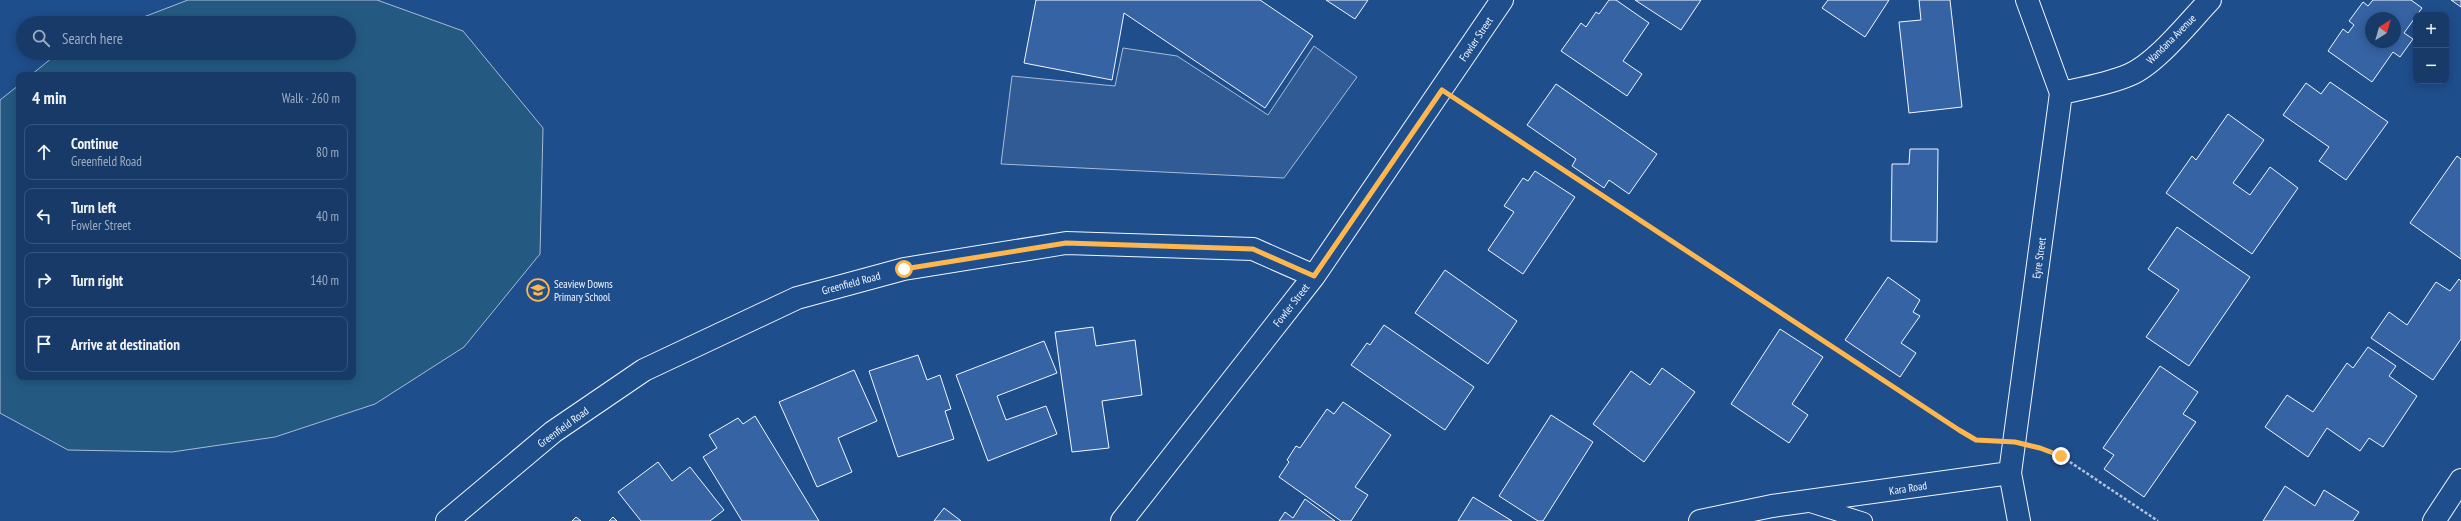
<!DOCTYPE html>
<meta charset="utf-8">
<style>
body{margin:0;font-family:"PT Sans Narrow",sans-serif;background:#20416f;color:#f1f3f6}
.controls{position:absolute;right:12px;top:12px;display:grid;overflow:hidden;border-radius:8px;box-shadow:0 2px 10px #0003}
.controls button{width:36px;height:36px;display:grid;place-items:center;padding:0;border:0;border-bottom:1px solid #36547d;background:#173a69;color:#f1f3f6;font:20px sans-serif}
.compass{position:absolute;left:2365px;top:12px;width:36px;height:36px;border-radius:50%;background:#173a69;box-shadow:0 2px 10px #0003;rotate:37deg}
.stop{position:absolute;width:12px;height:12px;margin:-9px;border:3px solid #ffb74d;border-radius:50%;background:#fff}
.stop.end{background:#ffb74d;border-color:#fff;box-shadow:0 1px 4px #0008}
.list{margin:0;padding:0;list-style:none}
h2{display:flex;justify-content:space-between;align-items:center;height:52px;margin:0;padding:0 16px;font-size:17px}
h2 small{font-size:13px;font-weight:400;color:#9eadc0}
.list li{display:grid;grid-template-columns:26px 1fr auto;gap:12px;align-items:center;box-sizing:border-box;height:56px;margin:0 8px 8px;padding:0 8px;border:1px solid #36547d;border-radius:8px}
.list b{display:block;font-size:15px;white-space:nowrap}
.list p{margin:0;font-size:13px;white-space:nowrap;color:#9eadc0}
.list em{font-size:13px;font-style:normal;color:#9eadc0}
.icon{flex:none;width:22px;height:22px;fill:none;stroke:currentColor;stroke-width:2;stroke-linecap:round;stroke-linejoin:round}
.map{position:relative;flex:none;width:2461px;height:521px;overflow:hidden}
.search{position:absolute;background:#173a69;box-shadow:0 2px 10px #0003;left:16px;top:16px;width:340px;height:44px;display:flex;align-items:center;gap:10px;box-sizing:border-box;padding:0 14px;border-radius:22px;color:#9eadc0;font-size:15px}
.panel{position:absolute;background:#173a69;box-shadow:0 2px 10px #0003;left:16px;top:72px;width:340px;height:308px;border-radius:8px}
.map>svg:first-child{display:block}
.green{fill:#245a82;stroke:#a8bbd7}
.parking{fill:#305b95;stroke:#a8bbd7}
.building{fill:#3563a3;stroke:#f2f6ff;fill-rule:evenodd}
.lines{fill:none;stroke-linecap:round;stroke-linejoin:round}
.service-casing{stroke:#f2f6ff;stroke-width:18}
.minor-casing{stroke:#f2f6ff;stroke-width:24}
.path{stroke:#b3c4dc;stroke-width:2.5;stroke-dasharray:3 2;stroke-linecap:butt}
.service{stroke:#1f4e8c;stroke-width:16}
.minor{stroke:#1f4e8c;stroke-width:22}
.route{stroke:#ffb74d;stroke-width:5}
.labels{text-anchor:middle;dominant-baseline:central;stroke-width:3;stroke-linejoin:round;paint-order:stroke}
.street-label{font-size:11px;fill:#f2f6ff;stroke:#1f4e8c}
.poi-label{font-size:11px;fill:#f2f6ff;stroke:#1f4e8c;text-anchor:start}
</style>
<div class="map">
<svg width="2461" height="521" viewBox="0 0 2461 521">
<rect width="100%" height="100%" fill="#1f4e8c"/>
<path class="green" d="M188,0H377L463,31L543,128L540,254L464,347L375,404L275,437L172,452L68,450L0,413V100L19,85V377H353V75H31L58,53H349V23H128Z"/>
<path class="parking" d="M1314,46L1357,77L1284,178L1001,164L1012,76L1115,86L1123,48L1177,56L1268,115Z"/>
<path class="building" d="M1036,0H1260L1313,36L1265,108L1124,13L1112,80L1024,63Z
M1326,0H1368L1355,19Z
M1609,0H1616L1649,23L1623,61L1642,74L1627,96L1561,51L1581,23L1586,27L1596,12L1599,14Z
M1635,0H1701L1681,30Z
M1828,0H1889L1865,37L1822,8Z
M1919,0H1950L1962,107L1909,113L1899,22L1921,20Z
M2373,0H2411L2422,8L2404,33L2413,39L2400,57L2393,52L2372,82L2328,51L2343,29L2348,33L2354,25L2349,21L2363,2L2368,6ZM2371,18H2395V42H2371Z
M2451,0H2461V7Z
M2330,82L2388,122L2346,180L2319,161L2329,147L2283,115L2306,83L2321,94Z
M1556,84L1657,154L1629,194L1609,180L1604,188L1572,166L1576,159L1527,125Z
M2228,114L2264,140L2233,183L2250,195L2270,167L2298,188L2252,254L2166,193L2192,156L2196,160Z
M1910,149H1938L1937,242L1891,241L1892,164H1909Z
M2457,156L2461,159V259L2410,223Z
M1535,171L1575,197L1523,274L1488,250L1514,212L1504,206L1523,178L1528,181Z
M2177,227L2250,277L2189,366L2146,337L2179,290L2148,269Z
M1445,270L1517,321L1488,364L1415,313Z
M1888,277L1920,300L1913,312L1920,316L1901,343L1916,353L1900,377L1845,340Z
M2459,279L2461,281V339L2433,380L2371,338L2389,312L2407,325L2436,282L2450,291Z
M1384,325L1474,387L1445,430L1351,365L1367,343L1370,345Z
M1093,327L1096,346L1135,340L1142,395L1102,401L1109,448L1072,452L1055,332Z
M1780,329L1823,357L1792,404L1808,415L1789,443L1731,404Z
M1044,341L1057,373L997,396L1006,420L1046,406L1057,434L988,461L956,375Z
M2368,347L2396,366L2389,376L2417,396L2383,447L2369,438L2360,451L2327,428L2308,457L2265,427L2287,395L2313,412L2347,363L2353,368Z
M918,355L927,380L940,375L951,409L945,411L954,439L898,457L869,371Z
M2160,366L2198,392L2183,414L2196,422L2144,497L2104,469L2114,455L2103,448Z
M1662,368L1695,392L1644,462L1593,424L1631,371L1650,385Z
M854,370L877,421L838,438L852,472L817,487L779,402Z
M1343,402L1391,435L1355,487L1368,495L1351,521H1341L1279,477L1289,462L1287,460L1296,446L1300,448L1327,409L1334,414Z
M1551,415L1593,442L1543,521H1538L1499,496Z
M755,416L819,521H742L703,457L717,448L709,435L738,418L743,424Z
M658,462L672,481L690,467L724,510L710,521H641L618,492Z
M2285,486L2315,506L2324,490L2359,512L2353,521H2263Z
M1473,497L1512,521H1458Z
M1305,499L1335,521H1279L1285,512L1293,518Z
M944,508L961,521H934Z
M576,517L581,521H572Z
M613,517L617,521H609Z"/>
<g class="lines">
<g class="service-casing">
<path id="service" d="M1807,503L1864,521"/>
</g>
<g class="minor-casing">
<path id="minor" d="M2061,93C2084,88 2108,84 2129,75C2156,64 2189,22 2210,0
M447,521L553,432L644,370L797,298L904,269L1066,243L1253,249L1314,276
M1122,521L1314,276L1502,0
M1700,521L1772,506L2010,473
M2019,521L2010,473L2061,93L2027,0
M2434,521L2461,480"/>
</g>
<path class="path" d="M1466,106L1959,430L1976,440L1985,441
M2043,449L2061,456L2158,521"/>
<use href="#service" class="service"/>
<use href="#minor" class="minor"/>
</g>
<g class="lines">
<path class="route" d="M904,269L1066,243L1253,249L1314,276L1442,90L1959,430L1976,440L2015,442L2040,448L2061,456"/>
</g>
<defs>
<g id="school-ring" transform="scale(1.15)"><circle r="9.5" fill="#1f4e8c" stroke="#ffb74d" stroke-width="1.5"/><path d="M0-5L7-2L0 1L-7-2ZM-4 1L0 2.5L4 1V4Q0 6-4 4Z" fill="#ffb74d"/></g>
</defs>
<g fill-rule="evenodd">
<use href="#school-ring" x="538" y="290"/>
</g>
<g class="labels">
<g class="street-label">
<text transform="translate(1476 39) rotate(-56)">Fowler Street</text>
<text transform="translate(2171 39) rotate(-45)">Wandana Avenue</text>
<text transform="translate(2039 258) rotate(-82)">Eyre Street</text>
<text transform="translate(851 283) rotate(-15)">Greenfield Road</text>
<text transform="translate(1291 305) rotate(-52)">Fowler Street</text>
<text transform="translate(563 427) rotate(-36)">Greenfield Road</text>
<text transform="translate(1908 488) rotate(-9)">Kara Road</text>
</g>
<g class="poi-label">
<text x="554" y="284">Seaview Downs<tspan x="554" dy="13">Primary School</tspan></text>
</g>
</g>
</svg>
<div class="controls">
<button>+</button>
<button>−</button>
</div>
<svg class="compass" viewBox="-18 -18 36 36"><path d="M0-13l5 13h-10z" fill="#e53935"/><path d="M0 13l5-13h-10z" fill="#9eadc0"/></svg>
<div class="stop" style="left:904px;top:269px"></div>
<div class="stop end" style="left:2061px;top:456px"></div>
<div class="search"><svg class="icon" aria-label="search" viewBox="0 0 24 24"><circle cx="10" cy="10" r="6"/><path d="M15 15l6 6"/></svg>Search here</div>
<section class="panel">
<h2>4 min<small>Walk · 260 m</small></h2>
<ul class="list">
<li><svg class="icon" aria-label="ahead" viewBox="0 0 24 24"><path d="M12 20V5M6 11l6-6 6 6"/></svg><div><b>Continue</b><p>Greenfield Road</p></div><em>80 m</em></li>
<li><svg class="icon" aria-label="left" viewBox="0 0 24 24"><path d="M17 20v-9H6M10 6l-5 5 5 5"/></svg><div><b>Turn left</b><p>Fowler Street</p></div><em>40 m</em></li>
<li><svg class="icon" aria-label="right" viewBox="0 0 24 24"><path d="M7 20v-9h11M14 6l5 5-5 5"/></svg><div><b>Turn right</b></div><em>140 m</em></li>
<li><svg class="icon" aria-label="arrive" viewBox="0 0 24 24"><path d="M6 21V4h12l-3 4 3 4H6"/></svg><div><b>Arrive at destination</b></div></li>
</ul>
</section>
</div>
